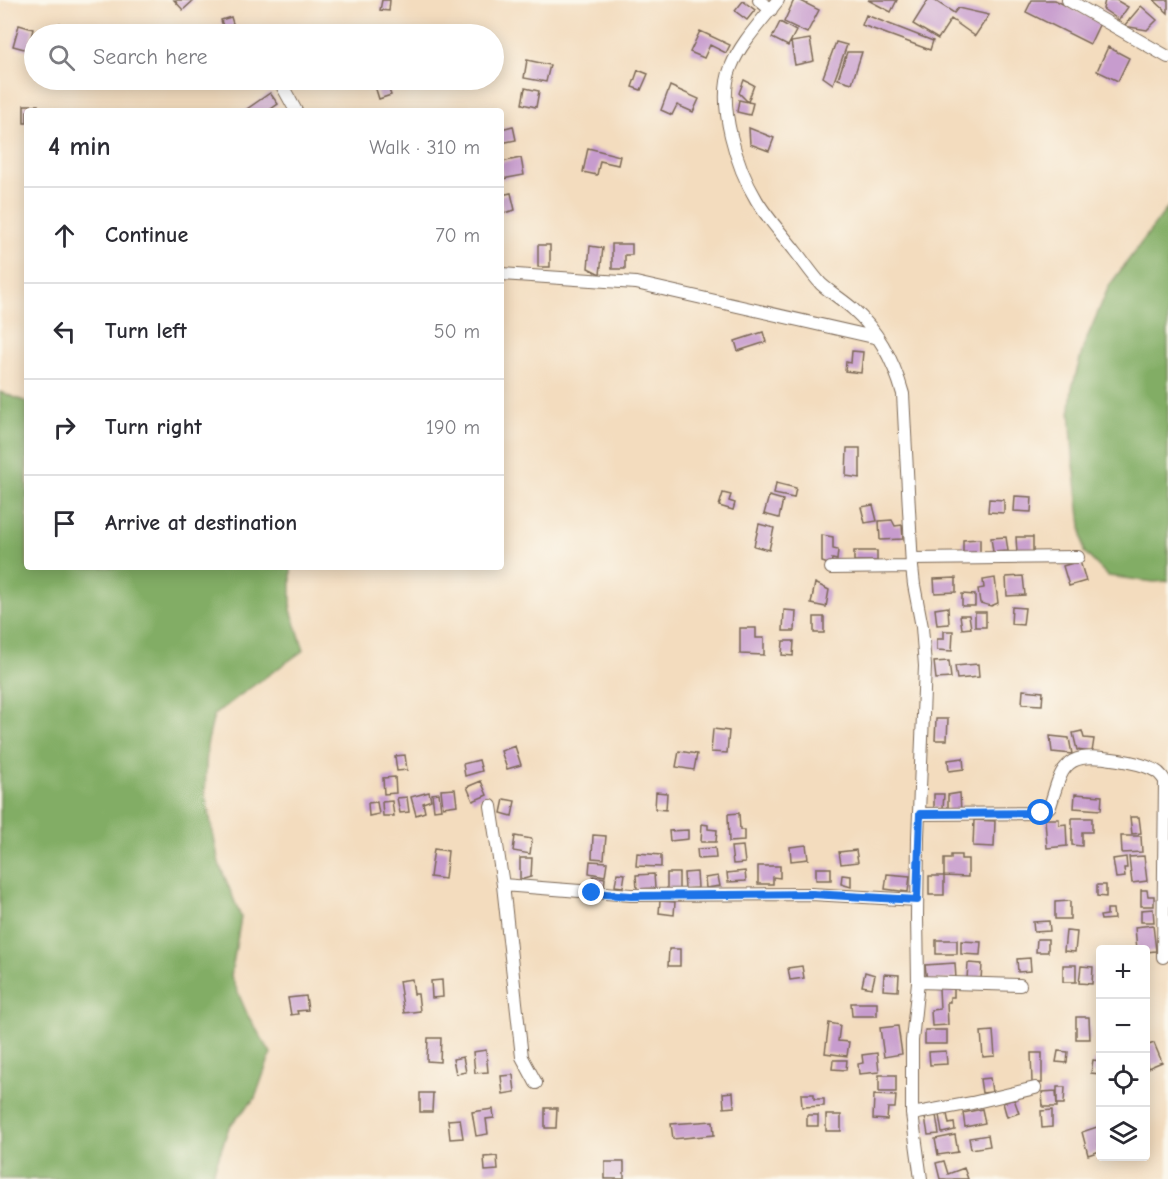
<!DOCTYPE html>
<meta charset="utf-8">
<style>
body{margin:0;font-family:"Comic Neue",sans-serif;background:#f7f7f7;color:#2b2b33}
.controls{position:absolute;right:18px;bottom:18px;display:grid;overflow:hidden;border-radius:6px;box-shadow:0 3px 15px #0003}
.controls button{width:54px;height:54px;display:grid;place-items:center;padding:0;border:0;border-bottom:2px solid #e1e1e2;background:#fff;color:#2b2b33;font:30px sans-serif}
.stop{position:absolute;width:18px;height:18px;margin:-14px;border:4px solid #1a73e8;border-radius:50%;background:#fff}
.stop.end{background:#1a73e8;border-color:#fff;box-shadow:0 2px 6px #0008}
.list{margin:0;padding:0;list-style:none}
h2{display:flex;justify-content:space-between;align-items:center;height:78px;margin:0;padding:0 24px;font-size:26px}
h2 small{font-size:20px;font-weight:400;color:#7c7c81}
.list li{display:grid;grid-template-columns:39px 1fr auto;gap:18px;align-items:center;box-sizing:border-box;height:96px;padding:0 24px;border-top:2px solid #e1e1e2}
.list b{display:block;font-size:22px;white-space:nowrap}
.list em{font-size:20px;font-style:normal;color:#7c7c81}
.icon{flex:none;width:33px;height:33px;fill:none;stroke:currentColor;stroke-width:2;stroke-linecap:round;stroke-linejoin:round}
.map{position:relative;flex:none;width:1168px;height:1179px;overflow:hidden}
.search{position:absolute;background:#fff;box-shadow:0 3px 15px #0003;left:24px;top:24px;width:480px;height:66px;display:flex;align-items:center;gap:15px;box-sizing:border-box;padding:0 21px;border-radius:33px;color:#7c7c81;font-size:22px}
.panel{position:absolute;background:#fff;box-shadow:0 3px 15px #0003;left:24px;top:108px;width:480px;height:462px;border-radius:6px}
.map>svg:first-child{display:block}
.forest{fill:#82ad65;stroke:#5e6c42;stroke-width:1.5}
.building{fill:#c79cce}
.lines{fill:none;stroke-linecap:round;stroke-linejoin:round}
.minor-casing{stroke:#7b6856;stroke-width:14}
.minor{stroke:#fff;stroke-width:12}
.route{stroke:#1a73e8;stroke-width:8}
</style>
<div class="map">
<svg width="1168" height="1179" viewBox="0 0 1168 1179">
<rect width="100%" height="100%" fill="#fbf7ec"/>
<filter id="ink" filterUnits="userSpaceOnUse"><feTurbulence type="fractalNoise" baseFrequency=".0167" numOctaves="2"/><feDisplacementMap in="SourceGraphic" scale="12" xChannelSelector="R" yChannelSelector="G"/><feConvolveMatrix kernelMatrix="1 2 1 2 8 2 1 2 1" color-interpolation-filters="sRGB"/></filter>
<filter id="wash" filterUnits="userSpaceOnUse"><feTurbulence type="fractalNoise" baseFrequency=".008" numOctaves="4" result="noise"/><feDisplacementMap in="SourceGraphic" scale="24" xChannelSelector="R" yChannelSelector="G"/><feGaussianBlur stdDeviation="1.35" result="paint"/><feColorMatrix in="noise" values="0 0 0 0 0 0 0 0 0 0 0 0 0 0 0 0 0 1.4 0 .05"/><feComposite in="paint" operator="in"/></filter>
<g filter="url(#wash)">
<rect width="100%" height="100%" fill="#f3dcbe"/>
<path class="forest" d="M1168,207V581L1154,582L1108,576L1084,552L1073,456L1070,409L1072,388L1084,345L1109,286Z
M0,392L27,402V567H291V610L304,650L250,688L214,715L207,745L205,793L219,863L241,917L231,976L248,1016L271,1053L255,1098L229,1127L211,1179H0Z"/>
<g id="blocks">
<path class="building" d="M174,0H194L183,10Z
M382,0H390L389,11L380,10Z
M794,0H799L819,10L807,33L784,22Z
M868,0H897L891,12Z
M928,0H934L954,13L958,8L989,15L975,36L951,19L938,39L913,24Z
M1032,0H1055L1100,23L1090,44L1026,12Z
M1105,0H1116L1128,7L1119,20L1103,9Z
M1154,0H1168V13Z
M743,1L755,10L747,20L735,11Z
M1141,6L1157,20L1147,30L1124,26Z
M866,15L933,41L930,50L862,25Z
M231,17L235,30L225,33L221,20Z
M780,22L796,31L788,46L772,38Z
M60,23L76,34H52Z
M19,25L33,29L28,50L13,46Z
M700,31L730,45L726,53L710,45L704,58L690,52Z
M810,39L814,61L795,65L791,42Z
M836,42L847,45L833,84L823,77Z
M1108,47L1129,58L1118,81L1097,71Z
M847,52H862L852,83L838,79Z
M527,60L550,65L546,82L524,78Z
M638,70L648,74L641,90L632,87Z
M383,80H385L391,95L379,99L374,83Z
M744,80L754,85L748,102L739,93Z
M670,86L699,99L693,112L677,105L672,115L661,110Z
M525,88L539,91L536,107L522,104Z
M270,93L278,104L268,111H244Z
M739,100L753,103L750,115L737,112Z
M24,105H38V111H27V123H24Z
M513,126L516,140L501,143V129Z
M749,128L774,138L769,151L750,144Z
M588,148L620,156L618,165L600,161L597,175L583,172Z
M521,158L524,175L502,179L501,162Z
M511,193L515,210L504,213L501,203V195Z
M612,244H632V255H625V269H612Z
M538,245H550V267H538Z
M590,246L603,248L600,274L588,268Z
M763,332L766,342L738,351L735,341Z
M852,351L863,352L861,373L845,371L846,362L851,363Z
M847,448H860V478L846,476Z
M776,483L796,488L794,498L774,494Z
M723,493L731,495L729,501L735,503L733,510L719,506Z
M769,496L783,500L779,518L764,514Z
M1015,496L1032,497L1031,512L1014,511Z
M989,499L1004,500V513L988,512Z
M873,505L877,521L865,523L861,507Z
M892,520L895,526L902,525L903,539L880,540L879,521Z
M759,524L774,528L769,550L754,546Z
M822,535L833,537V549L838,550L837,560L832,559L831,565L822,562Z
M1006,537L1008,551L993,552L991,538Z
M1016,537H1033V552L1017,553Z
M980,539V552L963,553V540Z
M854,551H877V561H854Z
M1080,561L1086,581L1069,586L1063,566Z
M1023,576L1025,595L1007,596L1006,577Z
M956,578V592L935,593L934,579Z
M995,578L998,603L991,606L980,603L978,589L984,588L983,580Z
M815,583L829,590L826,607L811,604Z
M962,594L975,595V606H962Z
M948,607L949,624L937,625L935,609Z
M1012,607L1025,608L1023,625L1011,624Z
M784,610L796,611L795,631H783Z
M975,612H986V627H975Z
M960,615H969L971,628L962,629Z
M814,617H824V633H814Z
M740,628H756V638H764V655L740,654Z
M944,631H953L952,651L937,650V639H944Z
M783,641H794L793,656L782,655Z
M949,661L951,678L936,679L934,662Z
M978,664L979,677L957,679L955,666Z
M1023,690L1043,692L1042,705L1022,704Z
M936,719H948L947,740H935Z
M713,729L729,731L727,753L711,752Z
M1082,731L1084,738L1094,739L1092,752L1077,750L1073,733Z
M1050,736L1069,738L1072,754L1052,752Z
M515,746L521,765L507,769L501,751Z
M679,751L697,754L694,770L676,767Z
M405,755L407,770L397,771L395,756Z
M963,758L964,769L949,771L948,760Z
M479,760L482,771L465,776L463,764Z
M395,777L396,793L384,794L383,778Z
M481,781L487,795L473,801L467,787Z
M455,789L457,805L443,807L441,790Z
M429,792L431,800L423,803L425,812L416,815L411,797Z
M656,792L667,793L666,810L655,809Z
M439,793L441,809L434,810L432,794Z
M960,793L961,812L948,813V795Z
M934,794H944L943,808H934Z
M1075,794L1102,796L1101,810L1074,808Z
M407,797L409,812L400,813L397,798Z
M504,799L515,801L512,816L501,813Z
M392,801L394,816H383L382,802Z
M377,802L379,814L369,816L368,803Z
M739,813L740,830H744V841L729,842L728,814Z
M1130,817H1139L1141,833L1132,834Z
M1072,818H1092V832H1082V846L1072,845Z
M1045,819H1059V825L1066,824L1067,846L1047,848Z
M974,820L995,821L994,847L973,846Z
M702,824L708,825V829L717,830L716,842H701Z
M688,830V839L670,841L669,831Z
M593,835L606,836L604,859L592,858Z
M515,836L532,839L530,854L513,851Z
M1121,836H1141L1142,852L1122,853Z
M806,845L808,859L791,861L790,847Z
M743,846L745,863L733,864L731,847Z
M715,848L716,858L698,859L697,849Z
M434,849L448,851L445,879L430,877Z
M856,850L858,862L841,864L839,852Z
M637,853L661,855V867L636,866Z
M951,855H961V859H968V877L944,876V859H951Z
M1144,856L1147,881L1132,883L1129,857Z
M1126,857L1127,868H1124L1125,877L1116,878L1113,859Z
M520,858H532L531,877L520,880Z
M590,861L607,862L605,876L589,873Z
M758,866H780V878L773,877V884H758Z
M816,868H831V880H816Z
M745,871L746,881L728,882L727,873Z
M697,872L698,888L685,889L684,873Z
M617,873L625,874L623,887L615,886Z
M667,873H679V889H667Z
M654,874L655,888L637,889L636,875Z
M887,874L910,876L908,892L885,889Z
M842,875L851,876V887L841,884Z
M593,876L605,878L604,887L592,885Z
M718,876L720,886L706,888L705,878Z
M929,876H944V895H929Z
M1097,885H1106V897L1097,896Z
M1141,890H1147L1148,896H1154V906H1141Z
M660,901L675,902L674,915L659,913Z
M1070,901V919H1055V902Z
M1107,909H1113L1114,919L1101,920L1100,916L1107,915Z
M1153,909L1154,922H1141V910Z
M1049,921L1050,931L1034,932L1033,922Z
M1153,925L1156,951L1146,952V950H1137L1135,927Z
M1066,931L1077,932L1075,952L1064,951Z
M1037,939H1048V952H1036Z
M936,940H957V954H936Z
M961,941L981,942L980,955L961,954Z
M669,949H680V966H668Z
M1030,958L1031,971L1018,972L1017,959Z
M955,963L956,979L927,981L925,965Z
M968,963L982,964L981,980L967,979Z
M1063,965H1076V982H1063Z
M802,966L804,978L790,980L788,968Z
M1081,966L1093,967L1092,984L1079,983Z
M865,972L875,975L872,988L862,986Z
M884,974L899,975L898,991L883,990Z
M412,979L414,994H418L420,1011L404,1013L399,981Z
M442,980L443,997L432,998L431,981Z
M954,987V997H950V1002H947L948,1025L932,1026L931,1010L940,1009L939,988Z
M306,996L308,1010L297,1011L298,1014L291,1015L288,998Z
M851,1003H877V1016H852Z
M1076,1017H1089L1090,1039H1076Z
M829,1023L840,1025L838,1041L849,1042L847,1056L825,1053Z
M898,1026L902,1054L884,1057L880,1028Z
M925,1030H947V1044H925Z
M993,1031L995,1056L983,1057L981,1032Z
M428,1038H441L440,1062L427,1061Z
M1154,1043L1162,1062L1148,1068L1146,1061V1046Z
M486,1050L488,1072L475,1073L473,1052Z
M946,1051L947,1064L930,1065L929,1052Z
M1058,1051L1068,1052L1067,1063L1056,1062Z
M877,1053L879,1072L859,1074L858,1064L863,1063L862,1055Z
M1031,1053H1042V1083H1032Z
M463,1057L466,1072L456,1074L453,1059Z
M833,1060H847L846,1070L832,1069Z
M1093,1060L1100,1061V1074L1091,1073Z
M513,1075L515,1092L503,1094L501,1076Z
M879,1075H896V1092H879Z
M990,1078L992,1092L982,1093L980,1079Z
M1057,1087H1065L1064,1104H1057Z
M1056,1091L1057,1107H1043L1042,1092Z
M733,1092L734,1107L724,1108L723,1093Z
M420,1093H433L432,1112H420Z
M801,1094H814V1099H824V1106L802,1107Z
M874,1095L896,1096L895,1108H888L887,1120L873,1119Z
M1014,1099L1019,1113L1007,1117L1003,1103Z
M545,1108H557L556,1128H545Z
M493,1109L494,1118L486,1119L488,1134L476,1136L472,1112Z
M982,1109L985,1123L965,1127L963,1113Z
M1052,1110V1127L1042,1128L1041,1111Z
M947,1114L949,1124L954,1123L955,1130L942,1133L939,1115Z
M807,1115H818V1126H807Z
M826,1115H841V1131H826Z
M936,1115L939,1134L928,1135L925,1117Z
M460,1119L463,1138L450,1139L448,1120Z
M713,1121L714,1135L673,1139L671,1124Z
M1100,1126V1143H1098L1100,1151L1088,1155L1082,1132Z
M955,1135L958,1152L938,1155L935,1139Z
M988,1135L990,1146L971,1149L969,1138Z
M497,1156L498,1170L485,1171L484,1157Z
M944,1161L948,1174L964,1168L968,1179H940L936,1163Z
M605,1162H624V1179H605Z"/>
</g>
</g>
<g filter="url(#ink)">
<use href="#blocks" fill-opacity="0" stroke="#7b6856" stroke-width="1.5"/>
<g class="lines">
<g class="minor-casing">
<path id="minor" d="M759,0L771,10
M778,0C762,21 741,42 731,67C716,104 737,168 757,201C768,219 783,235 796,252C804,262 812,274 821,284C831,293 843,300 853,309C878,331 894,362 903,394L912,567L914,585L922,627L925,666L918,837L917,916L918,982L912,1041V1114L921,1179
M1068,0L1168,57
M279,80L296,111
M501,274L636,283L878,338
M912,559L1078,557
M831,568L912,567
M491,806L503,885L522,1057L536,1083
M920,814L1041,813L1046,810L1050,806C1054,795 1058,775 1066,767C1070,762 1076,759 1082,758C1097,755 1138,762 1152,769C1158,771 1162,776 1165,781L1163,957
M503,885L631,895L811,894L917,900
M918,982L1020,985
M912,1114L972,1103L1035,1088"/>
</g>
<use href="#minor" class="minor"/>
</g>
</g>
<g class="lines" filter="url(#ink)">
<path class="route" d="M592,893L631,896L812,894L917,900L920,814L1041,813"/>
</g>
</svg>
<div class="controls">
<button>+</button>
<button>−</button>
<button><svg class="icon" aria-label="locate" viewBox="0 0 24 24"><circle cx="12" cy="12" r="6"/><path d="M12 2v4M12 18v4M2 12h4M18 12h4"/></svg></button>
<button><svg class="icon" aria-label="layers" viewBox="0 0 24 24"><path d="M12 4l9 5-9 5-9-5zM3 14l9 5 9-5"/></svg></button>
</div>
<div class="stop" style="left:1041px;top:813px"></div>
<div class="stop end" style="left:592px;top:893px"></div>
<div class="search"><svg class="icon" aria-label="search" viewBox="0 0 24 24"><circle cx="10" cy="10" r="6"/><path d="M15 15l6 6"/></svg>Search here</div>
<section class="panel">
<h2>4 min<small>Walk · 310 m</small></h2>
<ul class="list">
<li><svg class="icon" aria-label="ahead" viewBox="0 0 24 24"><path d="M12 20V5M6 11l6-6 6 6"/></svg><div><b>Continue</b></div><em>70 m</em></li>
<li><svg class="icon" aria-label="left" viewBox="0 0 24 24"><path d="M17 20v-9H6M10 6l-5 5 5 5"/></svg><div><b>Turn left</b></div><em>50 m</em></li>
<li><svg class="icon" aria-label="right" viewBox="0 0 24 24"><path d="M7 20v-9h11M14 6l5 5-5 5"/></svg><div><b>Turn right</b></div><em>190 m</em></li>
<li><svg class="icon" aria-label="arrive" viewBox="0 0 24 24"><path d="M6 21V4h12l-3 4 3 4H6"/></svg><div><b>Arrive at destination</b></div></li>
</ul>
</section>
</div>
